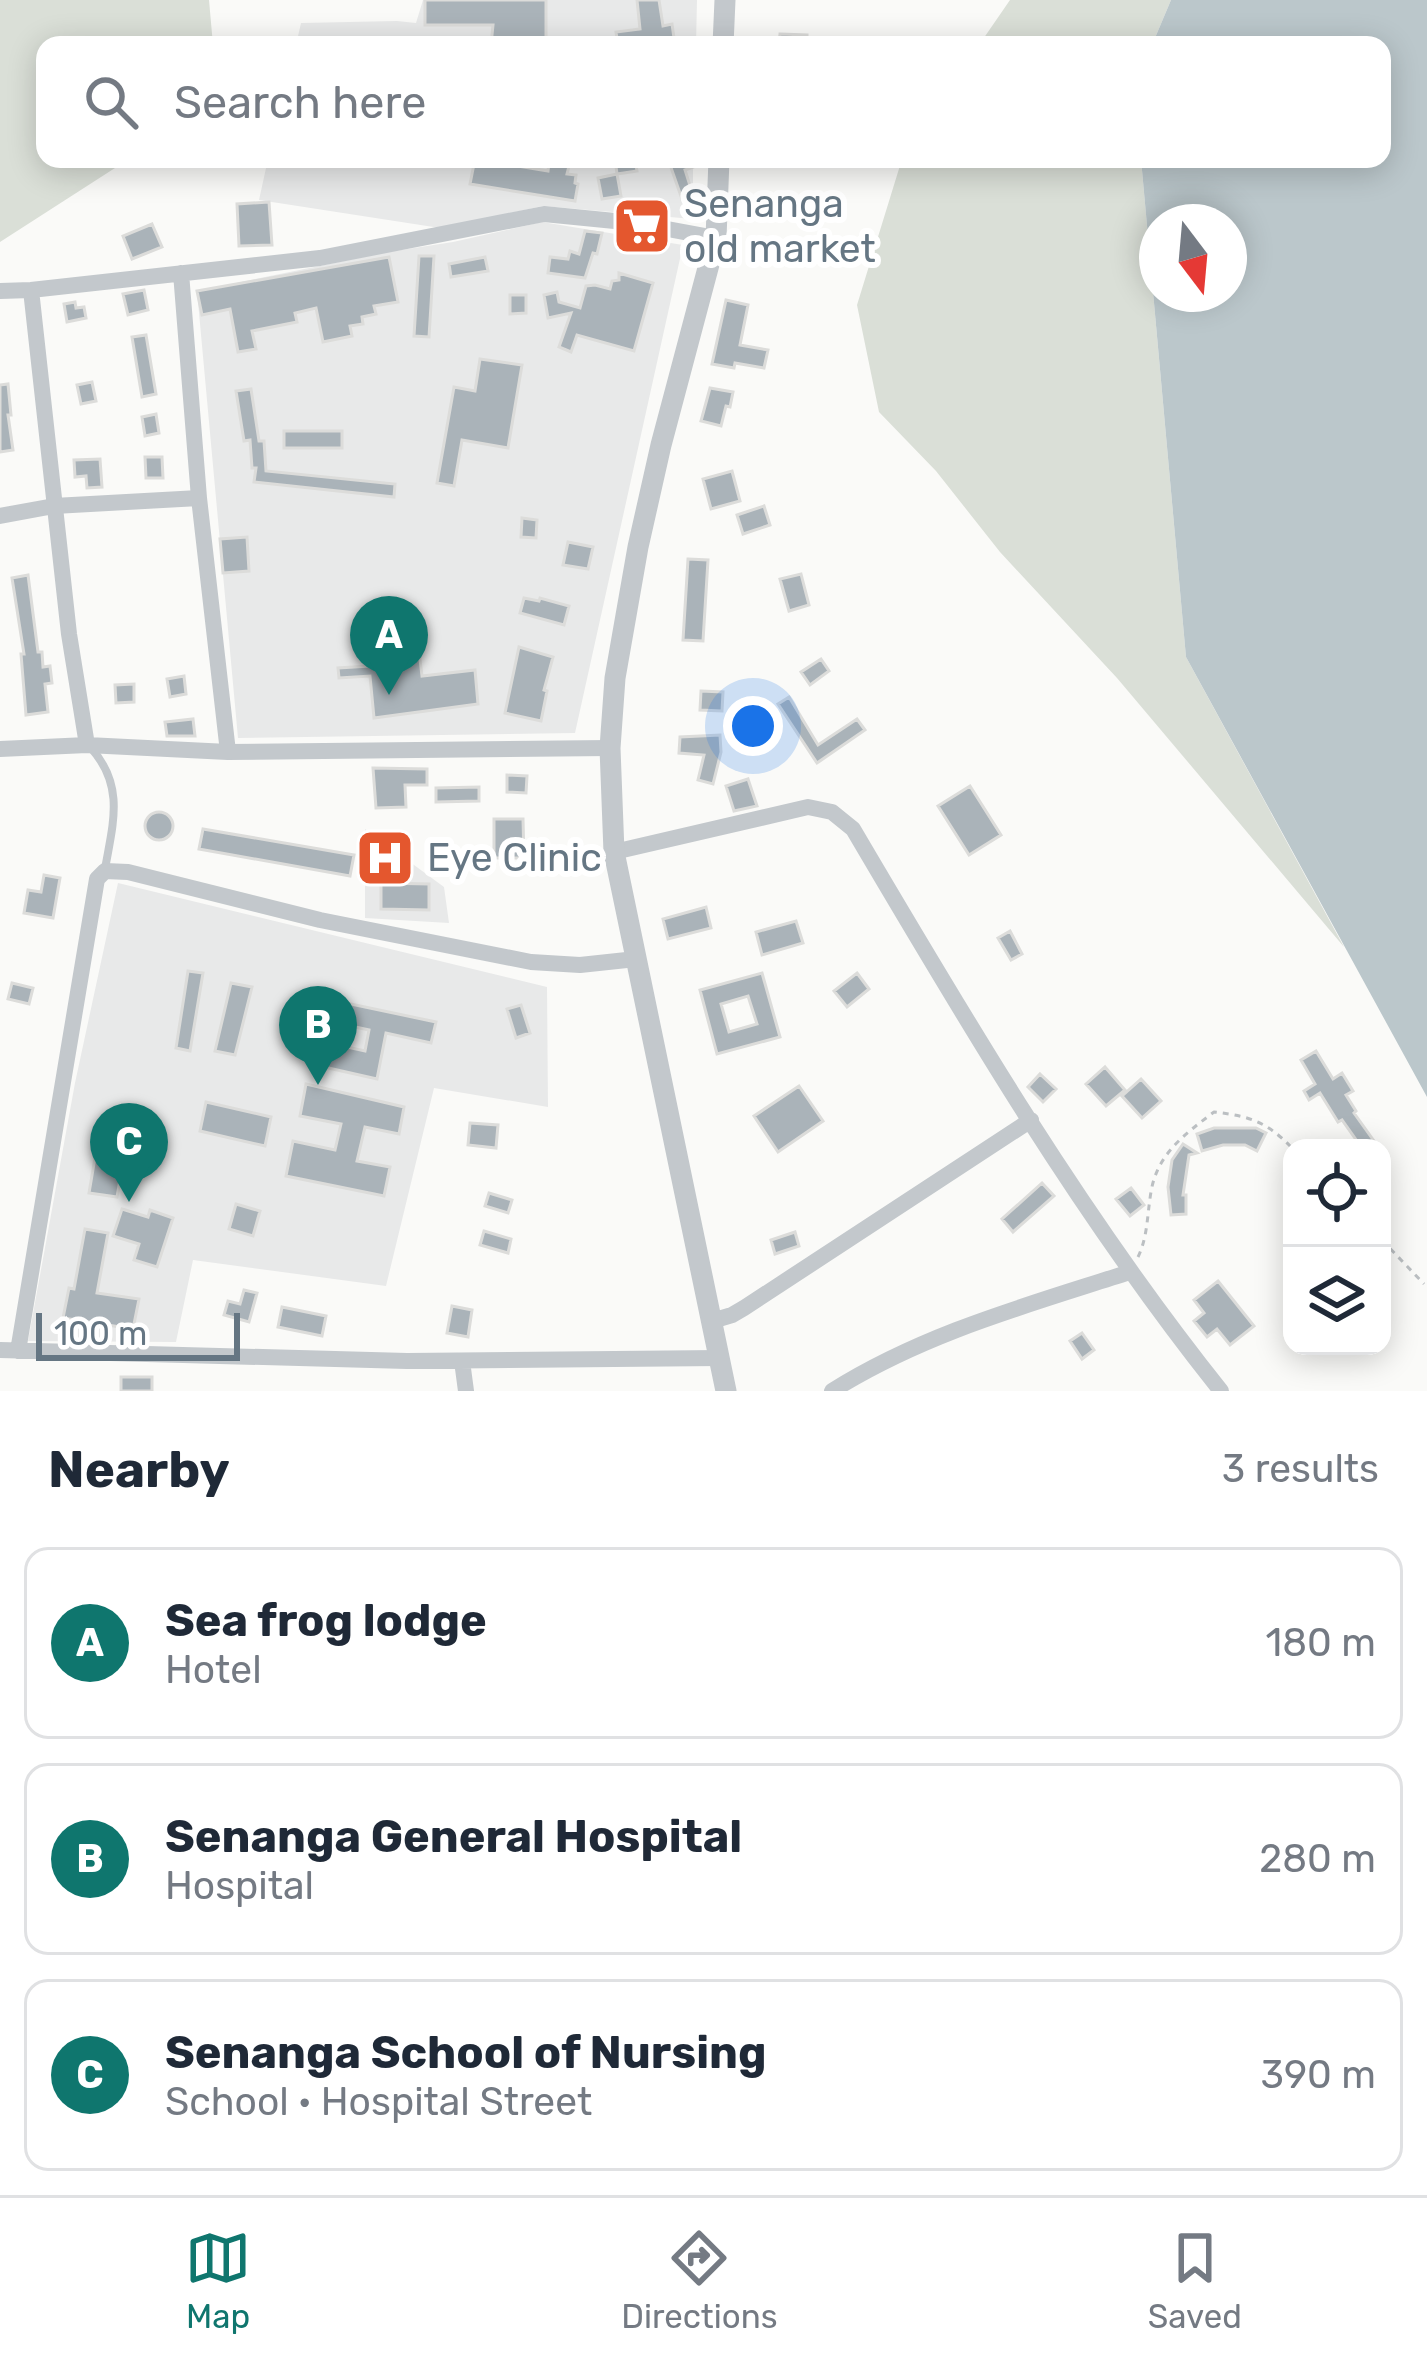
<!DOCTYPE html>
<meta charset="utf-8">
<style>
body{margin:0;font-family:Rubik,sans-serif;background:#f6f6f7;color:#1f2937}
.controls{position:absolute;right:36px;bottom:36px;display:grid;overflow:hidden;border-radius:24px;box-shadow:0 6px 30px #0003}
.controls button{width:108px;height:108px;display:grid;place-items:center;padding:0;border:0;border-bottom:3px solid #e0e1e3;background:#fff;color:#1f2937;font:60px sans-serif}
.compass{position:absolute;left:1139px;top:204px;width:108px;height:108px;border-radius:50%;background:#fff;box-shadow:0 6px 30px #0003;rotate:164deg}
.scale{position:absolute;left:36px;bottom:30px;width:204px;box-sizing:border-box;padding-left:12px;border:6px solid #657683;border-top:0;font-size:33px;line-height:42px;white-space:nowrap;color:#657683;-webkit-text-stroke:9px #fff;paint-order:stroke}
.you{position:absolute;left:753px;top:726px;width:42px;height:42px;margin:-30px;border:9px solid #fff;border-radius:50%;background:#1a73e8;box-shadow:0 0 0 18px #1a73e833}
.badge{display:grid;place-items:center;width:78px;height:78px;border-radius:50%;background:#0f766e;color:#fff;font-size:39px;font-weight:700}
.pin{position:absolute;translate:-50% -99px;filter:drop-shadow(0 3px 6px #0008)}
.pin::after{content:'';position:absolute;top:63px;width:42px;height:36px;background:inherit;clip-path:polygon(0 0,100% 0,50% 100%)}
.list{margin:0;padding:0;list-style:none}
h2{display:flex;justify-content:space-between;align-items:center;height:156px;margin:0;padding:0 48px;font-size:51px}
h2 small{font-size:39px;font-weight:400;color:#747a83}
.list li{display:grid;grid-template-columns:78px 1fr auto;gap:36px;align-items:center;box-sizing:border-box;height:192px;margin:0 24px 24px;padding:0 24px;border:3px solid #e0e1e3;border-radius:24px}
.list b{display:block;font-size:45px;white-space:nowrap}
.list p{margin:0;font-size:39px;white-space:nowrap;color:#747a83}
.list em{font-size:39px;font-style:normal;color:#747a83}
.icon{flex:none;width:66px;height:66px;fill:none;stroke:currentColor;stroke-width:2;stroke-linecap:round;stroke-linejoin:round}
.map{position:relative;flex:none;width:1427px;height:1391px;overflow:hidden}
.search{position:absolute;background:#fff;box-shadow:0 6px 30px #0003;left:36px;right:36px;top:36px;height:132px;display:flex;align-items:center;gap:30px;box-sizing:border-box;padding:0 42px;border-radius:24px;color:#747a83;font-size:45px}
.sheet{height:804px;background:#fff}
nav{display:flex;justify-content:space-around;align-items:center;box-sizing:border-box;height:168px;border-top:3px solid #e0e1e3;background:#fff;font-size:33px;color:#747a83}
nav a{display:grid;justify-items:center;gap:6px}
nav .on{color:#0f766e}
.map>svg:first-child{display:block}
.built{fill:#e8e9e9}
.green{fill:#dadfd7}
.water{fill:#bbc7cb;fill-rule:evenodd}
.building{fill:#aab3b9;stroke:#dcdcda;stroke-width:3;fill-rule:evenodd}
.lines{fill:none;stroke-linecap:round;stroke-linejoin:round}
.path{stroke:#bbbfc2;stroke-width:3;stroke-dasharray:6 6;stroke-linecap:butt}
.service{stroke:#c3c8cc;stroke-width:8}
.minor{stroke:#c3c8cc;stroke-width:16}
.tertiary{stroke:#c3c8cc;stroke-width:21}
.labels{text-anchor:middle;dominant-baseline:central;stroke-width:12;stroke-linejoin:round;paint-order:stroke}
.poi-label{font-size:39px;fill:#657683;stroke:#fff;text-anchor:start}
</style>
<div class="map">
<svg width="1427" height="1391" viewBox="0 0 1427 1391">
<rect width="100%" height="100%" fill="#fafaf8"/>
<path class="built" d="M423,0H697L696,45H296L301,23L397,21L416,23Z
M268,159H693V219L543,206L440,228L259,200Z
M542,222L683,245L575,733L238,738L197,291L388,252L453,242Z
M365,829L444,887L449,923L365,918Z
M118,883L547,987L548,1107L434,1088L386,1286L193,1260L176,1342L28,1341L75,1083Z"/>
<path class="green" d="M0,0H209L213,45H45V159H129L0,242Z
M1010,0H1171L1152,45H979Z
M902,159H1141L1186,657L1344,947L1117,678L1000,552L936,471L879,412L857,305Z"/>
<path class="water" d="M1171,0H1427V1097L1186,657L1141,159H1382V45H1152ZM1157,222H1229V294H1157Z"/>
<path class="building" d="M425,0H546V45H491L493,25H425Z
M637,0H659L663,26L672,24L675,45H618L616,32L640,29Z
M780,34L807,35V45H779Z
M475,159H494L513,163L512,165L548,171L549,163L569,166L567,174L576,175L575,183L578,184L575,201L470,184Z
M615,159H635L637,171L617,174Z
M668,159H704V163L685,170L693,195L682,199Z
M617,174L621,196L602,199L598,178Z
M269,202L272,245L239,246L237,204Z
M152,224L162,247L132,259L123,236Z
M585,231L602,233L597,254L593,253L585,278L548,273L550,257L568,259L570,251L579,254Z
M419,256H434L429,337L414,336Z
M389,257L398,302L374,306L376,314L362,317L363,324L350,326L352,336L323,342L316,308L295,313L297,322L252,331L256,349L238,352L230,309L202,315L197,291Z
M485,257L488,271L451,277L449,264Z
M619,273L653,283L634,351L577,335L571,352L559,347L571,313L548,318L544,295L557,292L559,302L580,308L586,286L595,285L610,289L612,281L619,280Z
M144,290L148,310L128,315L123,294Z
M510,295H526V313L510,314Z
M726,300L748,305L740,345L768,350L764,368L735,363L734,368L712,364Z
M75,302L76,308L84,307L86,318L67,322L64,304Z
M146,335L156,394L142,397L132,337Z
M480,359L522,365L508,448L462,440L454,486L437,483L454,387L475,391Z
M92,382L96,401L81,404L77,385Z
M8,384L11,415H8L13,450L0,452V385Z
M710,388L733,392L730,407L726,406L721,426L701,421Z
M251,389L259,441H264L266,471L395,484L394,497L254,482L256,468H252L250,440L244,441L236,391Z
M156,414L159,433L145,436L142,417Z
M284,431H342V448H284Z
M145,457H162L163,478H146Z
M100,459L102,487L87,488L86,476L75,477L74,460Z
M732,471L740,501L711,509L703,479Z
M764,506L770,525L743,534L737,515Z
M522,518L537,520L536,538L521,537Z
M247,537L249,571L223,573L220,539Z
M568,542L593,547L588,569L563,565Z
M688,559L708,560L703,641L683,640Z
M801,574L809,605L789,611L780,579Z
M28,575L38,652H42L43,667L50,666L52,683L45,684L48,712L26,715L21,654H24L12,578Z
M524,598L539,601L540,598L569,606L564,625L520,613Z
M417,634L422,676L475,670L478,704L374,718L370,676L339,678L338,668L369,666L367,639Z
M519,647L553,657L544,690L547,691L541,721L505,713Z
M821,659L829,671L810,685L801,672Z
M184,676L186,694L170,697L167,679Z
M134,684V702L116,703L115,685Z
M701,691L723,692L722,711L700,710Z
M789,697L818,745L857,719L865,730L817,763L778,704Z
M193,719L195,736H167L165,722Z
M720,735L721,752L713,784L698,780L704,755L679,753L680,737Z
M373,768L427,769V785H405L406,807L376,808Z
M507,775L527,776L526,793L507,792Z
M748,779L757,806L734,811L726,786Z
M970,786L1001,835L969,855L938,806Z
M479,787V801L436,802V788Z
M145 826a14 14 0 1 1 28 0a14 14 0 1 1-28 0Z
M494,819H523L524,858H494Z
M203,829L354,855L350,876L199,849Z
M44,875L60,878L53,918L24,913L28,890L41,892Z
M381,883L429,884V910L381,909Z
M706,907L711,928L668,939L663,919Z
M796,921L803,943L762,955L756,932Z
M1010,931L1022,954L1011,960L998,938Z
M188,971L203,973L190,1051L176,1048Z
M762,973L780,1037L717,1054L700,990ZM748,996L757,1024L729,1032L721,1004Z
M857,973L869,989L847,1007L834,991Z
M12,983L33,988L29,1004L8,999Z
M231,983L252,987L235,1055L215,1051Z
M313,996L436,1022L431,1043L386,1033L377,1079L324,1067L329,1043L365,1051L369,1030L309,1017Z
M521,1005L530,1033L516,1038L507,1009Z
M1316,1051L1333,1079L1342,1073L1353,1091L1346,1095L1356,1111L1354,1113L1379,1148H1362L1342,1120L1338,1122L1320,1093L1309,1100L1304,1091L1315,1084L1301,1060Z
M1105,1067L1125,1090L1106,1106L1086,1084Z
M1040,1074L1056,1089L1043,1102L1028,1087Z
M1141,1079L1161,1101L1142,1118L1122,1096Z
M306,1084L404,1107L399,1134L365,1127L357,1161L390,1167L384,1196L286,1176L293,1141L335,1150L341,1124L300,1116Z
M799,1086L823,1121L778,1152L754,1116Z
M206,1102L271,1117L265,1146L200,1131Z
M470,1123L498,1125L496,1148L468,1145Z
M1214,1128H1256L1266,1133L1257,1151L1245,1145H1223L1202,1151L1197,1134Z
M99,1134L127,1139L117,1197L89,1193Z
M1183,1144L1197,1153L1189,1155L1183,1195H1186V1214L1171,1215L1168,1187L1172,1160Z
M1042,1183L1054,1196L1013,1232L1002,1219Z
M1131,1188L1144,1205L1130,1216L1116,1199Z
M489,1193L512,1200L508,1213L485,1206Z
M236,1204L260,1211L253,1236L229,1229Z
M122,1209L148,1217L150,1210L173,1218L157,1267L134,1260L139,1244L113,1236Z
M85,1229L108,1233L97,1293L139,1299L133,1329L63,1318L69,1288L74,1289Z
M484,1231L511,1239L508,1253L480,1245Z
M795,1232L799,1246L775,1254L771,1240Z
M1218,1281L1254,1326L1230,1345L1217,1329L1207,1337L1194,1321L1204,1313L1194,1300Z
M244,1290L257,1293L249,1322L224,1315L228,1301L240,1304Z
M452,1306L472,1310L468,1337L447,1333Z
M282,1307L326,1316L322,1336L278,1327Z
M1082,1333L1094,1350L1082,1359L1070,1341Z
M121,1377H152V1391H121Z"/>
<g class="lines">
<path class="path" d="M1382,1240L1424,1284
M1138,1257C1148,1236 1147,1215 1151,1192C1157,1154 1185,1134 1214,1112C1250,1116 1267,1122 1292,1148"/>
<path class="service" d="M91,748C125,786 113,823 105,869"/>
<path class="minor" d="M181,273L199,498L228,752
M31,290L69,634L87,745
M0,291L31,290L320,258L544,214L635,223L716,238
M0,516L54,506L199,498
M0,749L87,745L228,752L610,748
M614,852L808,807L832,812L853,829C966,1021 1081,1216 1221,1391
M712,1321L732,1315L744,1308L1031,1120
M0,1350L407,1361L720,1358
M18,1351L97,879L105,871L128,872L320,920L531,962L580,965L636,959
M462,1361L466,1391
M832,1391C924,1333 1028,1305 1130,1272"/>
<path class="tertiary" d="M723,45L725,0
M719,159L716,238L661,445L638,547L615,678L610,748L614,852L726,1391"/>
</g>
<defs>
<g id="supermarket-square" transform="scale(3)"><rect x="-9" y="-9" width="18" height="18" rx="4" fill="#e4572e" stroke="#fff"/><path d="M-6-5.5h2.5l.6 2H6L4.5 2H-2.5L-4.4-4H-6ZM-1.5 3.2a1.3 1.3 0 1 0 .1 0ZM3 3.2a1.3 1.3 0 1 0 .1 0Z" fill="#fff"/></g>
<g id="hospital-square" transform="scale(3)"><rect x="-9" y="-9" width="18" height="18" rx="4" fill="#e4572e" stroke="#fff"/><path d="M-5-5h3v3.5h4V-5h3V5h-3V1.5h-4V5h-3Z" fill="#fff"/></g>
</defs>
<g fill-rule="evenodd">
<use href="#supermarket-square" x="642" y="226"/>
<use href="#hospital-square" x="385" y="858"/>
</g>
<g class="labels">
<g class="poi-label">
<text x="684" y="204">Senanga<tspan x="684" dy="45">old market</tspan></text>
<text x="427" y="858">Eye Clinic</text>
</g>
</g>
</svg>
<div class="controls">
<button><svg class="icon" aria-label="locate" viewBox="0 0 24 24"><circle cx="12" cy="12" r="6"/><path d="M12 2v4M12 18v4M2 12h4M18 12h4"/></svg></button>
<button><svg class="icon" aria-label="layers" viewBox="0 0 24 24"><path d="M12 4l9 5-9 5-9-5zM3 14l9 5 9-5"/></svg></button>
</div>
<svg class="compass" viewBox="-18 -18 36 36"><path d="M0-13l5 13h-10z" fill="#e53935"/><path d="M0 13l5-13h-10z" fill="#747a83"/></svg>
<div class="scale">100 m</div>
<div class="you"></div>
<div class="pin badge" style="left:389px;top:695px">A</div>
<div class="pin badge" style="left:318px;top:1085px">B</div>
<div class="pin badge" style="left:129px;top:1202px">C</div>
<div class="search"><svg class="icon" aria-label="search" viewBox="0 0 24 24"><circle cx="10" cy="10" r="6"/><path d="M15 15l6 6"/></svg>Search here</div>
</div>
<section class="sheet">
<h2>Nearby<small>3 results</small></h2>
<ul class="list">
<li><span class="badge">A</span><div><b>Sea frog lodge</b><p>Hotel</p></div><em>180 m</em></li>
<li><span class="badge">B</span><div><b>Senanga General Hospital</b><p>Hospital</p></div><em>280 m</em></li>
<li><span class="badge">C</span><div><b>Senanga School of Nursing</b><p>School · Hospital Street</p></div><em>390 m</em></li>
</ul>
</section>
<nav>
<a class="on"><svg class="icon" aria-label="map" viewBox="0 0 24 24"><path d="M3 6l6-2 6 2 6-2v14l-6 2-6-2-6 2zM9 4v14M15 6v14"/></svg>Map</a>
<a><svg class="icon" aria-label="directions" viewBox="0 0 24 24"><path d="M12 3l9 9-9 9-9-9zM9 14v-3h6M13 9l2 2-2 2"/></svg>Directions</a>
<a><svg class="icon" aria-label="saved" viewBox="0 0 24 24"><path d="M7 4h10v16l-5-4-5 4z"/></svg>Saved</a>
</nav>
